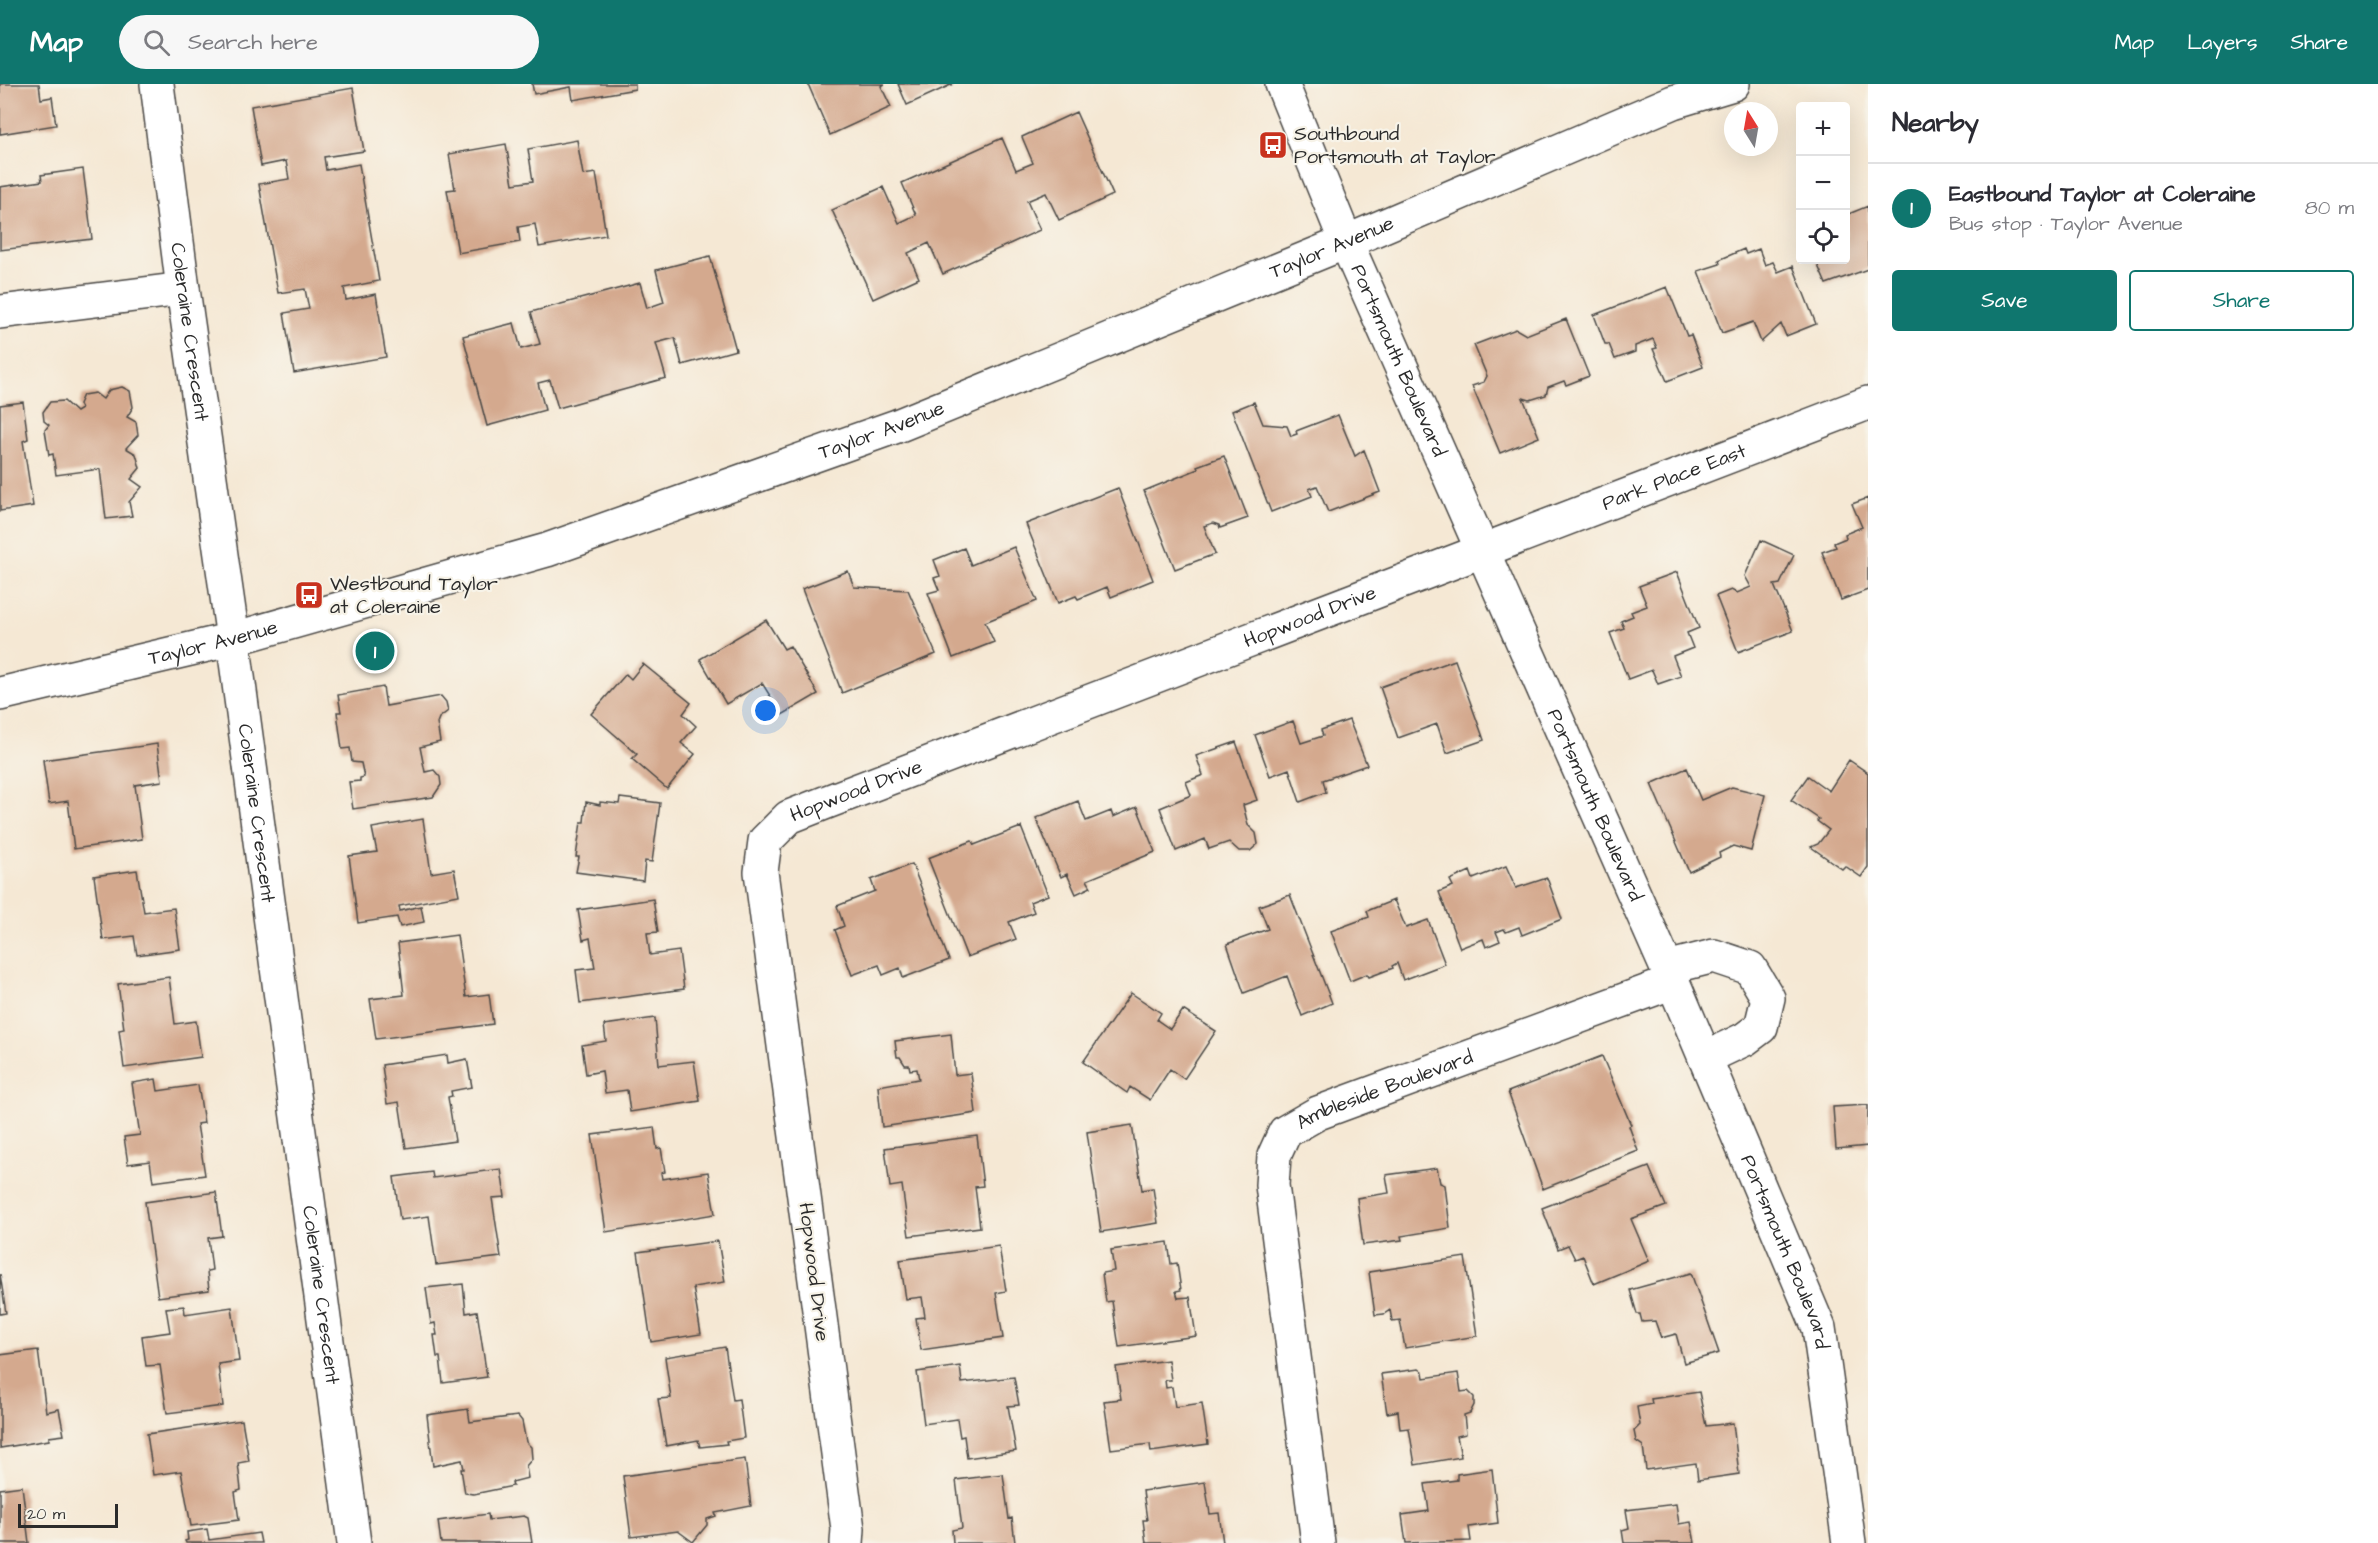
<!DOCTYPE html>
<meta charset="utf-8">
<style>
body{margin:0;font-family:"Architects Daughter",sans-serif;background:#f7f7f7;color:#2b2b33}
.controls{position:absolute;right:18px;top:18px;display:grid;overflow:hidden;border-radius:6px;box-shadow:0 6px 24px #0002}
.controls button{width:54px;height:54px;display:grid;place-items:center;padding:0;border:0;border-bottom:2px solid #e1e1e2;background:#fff;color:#2b2b33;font:30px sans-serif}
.compass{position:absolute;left:1724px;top:18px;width:54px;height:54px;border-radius:50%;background:#fff;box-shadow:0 6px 24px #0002;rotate:349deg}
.scale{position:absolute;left:18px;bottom:15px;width:100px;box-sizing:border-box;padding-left:6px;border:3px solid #2b2b2b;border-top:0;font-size:16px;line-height:21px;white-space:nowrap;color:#2b2b2b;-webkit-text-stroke:4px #f7f3e8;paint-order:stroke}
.you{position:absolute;left:766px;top:627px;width:21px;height:21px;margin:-15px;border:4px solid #fff;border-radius:50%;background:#1a73e8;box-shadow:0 0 0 9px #1a73e833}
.badge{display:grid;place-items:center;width:39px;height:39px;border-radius:50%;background:#0f766e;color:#fff;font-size:20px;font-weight:700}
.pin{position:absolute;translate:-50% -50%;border:3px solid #fff;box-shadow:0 2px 6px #0006}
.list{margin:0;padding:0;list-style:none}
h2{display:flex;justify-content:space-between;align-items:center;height:78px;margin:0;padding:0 24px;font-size:26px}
h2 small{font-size:20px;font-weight:400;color:#7c7c81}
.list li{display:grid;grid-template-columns:39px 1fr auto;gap:18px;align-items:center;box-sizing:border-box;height:90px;padding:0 24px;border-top:2px solid #e1e1e2}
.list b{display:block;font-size:22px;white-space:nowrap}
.list p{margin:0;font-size:20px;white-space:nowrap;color:#7c7c81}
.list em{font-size:20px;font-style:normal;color:#7c7c81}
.actions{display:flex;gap:12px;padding:18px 24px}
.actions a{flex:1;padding:14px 0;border:2px solid #0f766e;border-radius:6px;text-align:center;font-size:21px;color:#0f766e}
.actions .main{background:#0f766e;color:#fff}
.icon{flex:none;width:33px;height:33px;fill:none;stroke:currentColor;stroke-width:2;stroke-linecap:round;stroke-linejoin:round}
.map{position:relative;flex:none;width:1868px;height:1459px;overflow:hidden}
header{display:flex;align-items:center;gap:36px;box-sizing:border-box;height:84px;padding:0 30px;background:#0f766e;color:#fff}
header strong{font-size:28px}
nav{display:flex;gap:33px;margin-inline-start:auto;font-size:21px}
.search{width:420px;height:54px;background:#f7f7f7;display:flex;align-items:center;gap:15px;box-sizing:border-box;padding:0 21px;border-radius:33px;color:#7c7c81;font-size:22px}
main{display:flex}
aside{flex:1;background:#fff}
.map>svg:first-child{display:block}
.building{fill:#d4a98e}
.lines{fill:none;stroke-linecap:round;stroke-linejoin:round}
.minor-casing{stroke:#494744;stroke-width:36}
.tertiary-casing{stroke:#494744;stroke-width:36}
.minor{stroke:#fff;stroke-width:33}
.tertiary{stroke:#fff;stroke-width:33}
.labels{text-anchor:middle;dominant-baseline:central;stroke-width:4.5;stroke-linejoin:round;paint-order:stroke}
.poi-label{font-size:20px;fill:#2b2b2b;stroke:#f7f3e8;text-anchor:start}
.street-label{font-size:20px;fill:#2b2b2b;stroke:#f7f3e8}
</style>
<header>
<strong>Map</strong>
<div class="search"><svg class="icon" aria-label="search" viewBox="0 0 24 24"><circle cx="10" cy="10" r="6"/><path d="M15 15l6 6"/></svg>Search here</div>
<nav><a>Map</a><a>Layers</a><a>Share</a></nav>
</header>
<main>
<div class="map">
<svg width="1868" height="1459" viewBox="0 0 1868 1459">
<rect width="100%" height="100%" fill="#f7f3e8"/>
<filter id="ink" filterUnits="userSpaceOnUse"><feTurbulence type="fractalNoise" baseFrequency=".0167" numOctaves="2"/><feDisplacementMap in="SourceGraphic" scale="12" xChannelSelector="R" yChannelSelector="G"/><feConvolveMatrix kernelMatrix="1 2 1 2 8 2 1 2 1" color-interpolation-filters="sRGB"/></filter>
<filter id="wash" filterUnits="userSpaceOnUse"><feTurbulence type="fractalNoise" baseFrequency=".008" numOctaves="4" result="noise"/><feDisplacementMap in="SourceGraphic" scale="24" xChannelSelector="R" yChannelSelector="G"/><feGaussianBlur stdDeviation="1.35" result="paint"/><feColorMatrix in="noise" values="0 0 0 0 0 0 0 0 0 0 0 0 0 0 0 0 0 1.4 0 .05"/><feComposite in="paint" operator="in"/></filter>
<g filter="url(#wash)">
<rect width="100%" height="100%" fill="#f5e8d4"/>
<g id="blocks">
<path class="building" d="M0,0H39L41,15L52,13L56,41L0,50Z
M532,0H635V5L573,16L571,3L534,10Z
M808,0H885L881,2L891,23L830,51Z
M898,0H953L907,21Z
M353,4L364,67L324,73L326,86L359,80L379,197L344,204L346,216L376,210L386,273L294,289L284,229L309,225L305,205L278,209L259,100L289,95L286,77L261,82L251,22Z
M1076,28L1113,111L1059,136L1046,109L1027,117L1040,146L943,190L929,159L908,169L919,194L873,215L832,126L883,103L899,139L916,131L902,99L1002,54L1016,86L1033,79L1022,53Z
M577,56L583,91L596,89L606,151L539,163L535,140L518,143L520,158L458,169L447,106L455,105L449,70L506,60L513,100L533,97L528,65Z
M83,85L92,155L0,166V103L42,97L41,91Z
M1868,122V185L1826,200L1816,177L1846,176V131Z
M1744,165L1746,170L1759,165L1765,181L1773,178L1778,188L1793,182L1816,240L1786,252L1781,240L1761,258L1753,238L1722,249L1698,187L1720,180L1719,176Z
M710,172L736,266L682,281L675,254L656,259L666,294L558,324L550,296L538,299L545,326L487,342L463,252L514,239L521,265L540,260L531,228L640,199L647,224L664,218L656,186Z
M1667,203L1687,252L1691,251L1703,283L1667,297L1653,265L1657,264L1653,255L1635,262V268L1615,275L1609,260H1605L1594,231Z
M1566,235L1589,292L1566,301L1564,297L1548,303L1546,311L1530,316L1523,314L1539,353L1500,369L1472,302L1484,298L1487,292L1474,261L1516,245L1526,251Z
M122,303L130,307L133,323L127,333L136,338L138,351L126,364L136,370L140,384L131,395L142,403L129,418L132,432L106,435L100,385L56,391L53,370L49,371L45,346L49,341L44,337L43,328L50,318L64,317L76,328L81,325L79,320L83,311L95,309L103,315L109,306Z
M23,318L28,355L23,357L33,422L0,427V321Z
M1254,318L1263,340L1287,342L1291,352L1297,350L1296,347L1338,331L1355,372L1364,366L1380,408L1328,428L1317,402L1309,405L1312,412L1271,428L1232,327Z
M1224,372L1248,434L1220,444L1219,441L1213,439L1204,442L1215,470L1175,485L1144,407L1198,385L1197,382Z
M1118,404L1153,496L1111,513L1107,503L1078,515L1076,512L1058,519L1026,440Z
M1868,414V506L1841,516L1822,468L1836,463L1834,459L1846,454L1845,450L1862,443L1852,420Z
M1761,456L1794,471L1780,500L1774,501L1793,547L1738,568L1716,512L1731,506L1737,509L1751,503L1745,492Z
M1014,463L1037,517L985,538L994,558L953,574L928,509L939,506L934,494L940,492L934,476L964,464L971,481Z
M848,487L854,503L908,506L936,570L842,609L802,505Z
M1677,488L1699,544L1687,549L1693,564L1673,572L1681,592L1658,600L1652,586L1628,595L1610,549L1624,544L1621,537L1633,532L1631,528L1647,522L1639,502Z
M766,536L784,565L790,562L818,610L782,631L762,599L726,620L700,575Z
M1455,576L1484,656L1447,669L1437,640L1398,654L1380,603Z
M643,580L691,619L683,630L696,642L681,659L695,670L667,705L632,675L637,670L591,630L626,590L631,595Z
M383,603L386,622L441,612L446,618L448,627L439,634L437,639L440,658L420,663L425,688L434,686L440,693L441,701L433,713L353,725L349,698L360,697V694L364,693L361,679L352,678L350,664L342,665L337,628H341L338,611Z
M1349,636L1367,681L1323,696L1326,708L1300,718L1289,685L1270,692L1255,651L1293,637L1301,659L1323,652L1321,646Z
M1236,658L1257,716L1243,721L1248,741L1256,749L1258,760L1250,767H1239L1229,758L1209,765L1205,755L1176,767L1160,724L1191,711L1186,698L1203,691L1196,672Z
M157,660L162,697L135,701L142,755L74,765L68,717L49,720L43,676Z
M1849,676L1868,689V783L1861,793L1845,782L1842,785L1811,763L1818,760L1829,746L1817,737L1819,735L1791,716L1808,692L1829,707Z
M1687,684L1701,716L1732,703L1765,711L1751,767L1733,762L1719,769L1720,773L1689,788L1651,700Z
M620,714L660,719L652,778L645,777L643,797L576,788L579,773H576L581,738H584L586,718L600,721V718L619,720Z
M1078,717L1086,737L1111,727L1113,733L1137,723L1155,768L1087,796L1091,803L1076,810L1067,790L1061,793L1036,734Z
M423,735L431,789L454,785L459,811L399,822L400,827L421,822L424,838L400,843L397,833L358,839L349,772L377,768L372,744Z
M1021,743L1048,811L1030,818L1034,828L1009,838L1016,855L967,873L928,774L972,757L974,761Z
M912,780L949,876L903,894L900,884L883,891L879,881L852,891L835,846L844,842L837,822L875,807L871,796Z
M1506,782L1516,804L1547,794L1562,835L1522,851L1519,843L1506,848L1504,845L1496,848L1500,857L1486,863L1483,855L1460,864L1439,808L1453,802L1450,796L1470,787L1473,795Z
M137,786L144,828L174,824L180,865L137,871L134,852L103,856L94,792Z
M1290,811L1332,919L1302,932L1287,892L1244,909L1227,860L1268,845L1259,822Z
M653,815L658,848L647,849L650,871L679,867L684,905L580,919L576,886L595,884L590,854L583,856L578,826Z
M1394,816L1406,844L1428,836L1445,880L1403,896L1397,879L1392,882L1393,884L1369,893L1367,890L1350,897L1331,847L1369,833L1367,827Z
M457,851L466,913L489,910L493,940L376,955L370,915L404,911L398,859Z
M169,893L175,940L196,937L201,973L124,984L119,946L124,945L118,900Z
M1131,909L1161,929L1157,936L1170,945L1183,926L1216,947L1184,995L1170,985L1150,1016L1130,1003L1127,1009L1083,978Z
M655,934L659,981L694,977L700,1017L630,1028L627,1006L605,1009L602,987L586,990L582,961L606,957L604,941Z
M951,950L955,991L971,989L976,1029L882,1043L878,1002L919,995L917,985L910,986L909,981H905L900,973H897L895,957Z
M447,971L448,979L467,975L472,1003L451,1007L452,1012L448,1013L455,1057L406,1064L399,1018L387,1020L382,981Z
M1602,972L1631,1041L1629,1042L1638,1067L1543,1105L1508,1008Z
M156,995L158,1007L198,1001L204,1039L197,1040L205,1091L153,1098L150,1077L128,1080L124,1053L140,1051L132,999Z
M1868,1021V1062L1836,1065L1833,1023Z
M1132,1041L1142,1106L1153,1104L1158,1139L1101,1148L1087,1048Z
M654,1043L657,1065L661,1064L665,1088L661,1089L662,1095L708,1088L715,1130L606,1148L592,1051Z
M977,1052L983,1102L975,1103L980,1143L909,1152L902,1101L890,1103L885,1064Z
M1649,1083L1666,1122L1631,1135L1649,1177L1594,1200L1583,1172L1575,1175L1568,1161L1558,1165L1542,1124Z
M1437,1084L1440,1099L1445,1101L1450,1144L1401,1152L1402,1156L1363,1161L1357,1114L1389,1109L1386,1091Z
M501,1085L505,1113L492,1114L501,1173L436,1181L429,1132L400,1136L394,1093L432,1088L433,1094Z
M216,1108L222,1152L208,1154L212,1186L207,1187L209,1206L158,1213L145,1118Z
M718,1157L725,1198L693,1203L701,1250L651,1258L638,1168Z
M1168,1158L1171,1180L1177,1179L1181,1206L1176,1207L1178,1214L1190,1213L1196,1252L1119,1263L1112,1217L1106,1218L1102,1189L1114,1187L1111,1166Z
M999,1162L1006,1207L996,1209L1003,1254L921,1266L916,1234L925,1233L922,1213L906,1215L900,1176Z
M1465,1173L1477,1252L1405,1264L1400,1236L1392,1237L1390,1226L1384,1230L1375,1231L1369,1188Z
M1691,1189L1719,1269L1684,1279L1676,1250L1661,1254L1655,1237L1642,1238L1640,1230H1637L1630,1206Z
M0,1190L6,1229L0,1230Z
M463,1200L466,1229L477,1227L487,1293L443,1299L440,1273H437L434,1251H437L435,1239L431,1240L426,1204Z
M184,1222L185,1230L232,1223L239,1277L218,1280L223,1322L167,1329L160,1281L146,1282L142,1252L170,1248L166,1224Z
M725,1263L733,1316L739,1315L744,1354L726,1357L727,1360L700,1363L698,1356L666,1362L658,1315L671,1314L665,1273Z
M38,1266L46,1328L59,1325L64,1351L49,1353V1356L0,1364V1271Z
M1168,1276L1171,1296H1165L1166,1304L1172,1303L1175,1323L1202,1319L1208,1360L1151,1368L1150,1360L1111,1365L1104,1317L1121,1315L1116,1283Z
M960,1282L962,1299L1014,1293L1019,1321L1008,1322L1016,1367L967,1374L964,1352L960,1353L957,1335L924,1340L917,1288Z
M1419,1285L1423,1288L1424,1294L1458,1289L1461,1308L1468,1307L1474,1313V1321L1470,1329L1464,1331L1466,1350L1457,1352L1461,1373L1415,1381L1409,1344L1400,1345L1398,1327L1387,1329L1381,1290Z
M1699,1308L1706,1342L1733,1339L1739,1390L1698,1396L1696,1379L1646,1386L1643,1362L1636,1357L1634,1347L1640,1341L1637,1323L1652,1320L1651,1315Z
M468,1325L470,1338L518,1332L522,1337L526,1358L531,1363L532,1375L526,1382L528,1394L512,1398L513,1402L474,1410L465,1409L461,1385H464L462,1376L433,1382L427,1331Z
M242,1336L249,1377L238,1379L241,1406L235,1408L239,1436L191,1442L181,1387L153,1391L147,1350Z
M745,1375L751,1422L715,1429L716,1432L707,1435V1441L693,1458L678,1447L631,1453L623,1392Z
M1492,1385L1498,1439L1469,1443L1471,1457L1406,1459L1402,1431L1429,1427L1425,1400L1457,1396V1390Z
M1003,1390L1009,1435L1012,1434L1015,1459H953L952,1446L962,1444L956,1396Z
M1205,1398L1210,1430L1219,1429L1223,1459H1146L1143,1436H1147L1143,1407Z
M22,1402L29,1459H0V1405Z
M1676,1420L1679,1440L1691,1438L1695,1459H1624L1622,1446L1629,1444L1626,1426Z
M488,1430L489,1436L524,1432L528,1434L532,1459H441L438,1437Z
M207,1445L209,1456L259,1449L261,1459H186L185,1457L188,1456L187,1448Z"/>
</g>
</g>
<g filter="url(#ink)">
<use href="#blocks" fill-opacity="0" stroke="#494744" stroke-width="1.5"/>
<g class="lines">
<g class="minor-casing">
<g id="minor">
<path id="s1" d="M157,0L183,205L233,555L354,1459"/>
<path id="s2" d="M1282,0L1346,158L1673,898L1819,1244L1849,1459"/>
<path d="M0,228L183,205"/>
<path d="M1667,884L1714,872L1750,884L1768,914L1761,943L1745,955L1705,974"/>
<path id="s3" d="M847,1459L848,1445L761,788L765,757L789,733L827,718L1868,319"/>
<path id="s4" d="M1318,1459L1272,1101L1274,1072L1285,1048L1318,1029L1673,898"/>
</g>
</g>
<g class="tertiary-casing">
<g id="tertiary">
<path id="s5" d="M0,610L233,555L547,466L897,342L1346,158L1673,18L1733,0"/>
</g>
</g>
<use href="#minor" class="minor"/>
<use href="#tertiary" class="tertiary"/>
</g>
</g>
<defs>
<g id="bus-square" transform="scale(1.5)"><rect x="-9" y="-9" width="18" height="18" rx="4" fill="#c8321e" stroke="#f7f3e8"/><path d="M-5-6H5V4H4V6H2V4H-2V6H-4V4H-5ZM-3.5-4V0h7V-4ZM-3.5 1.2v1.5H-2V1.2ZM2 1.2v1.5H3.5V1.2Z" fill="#fff"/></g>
</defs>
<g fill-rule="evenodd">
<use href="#bus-square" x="1273" y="61"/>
<use href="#bus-square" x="309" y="511"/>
</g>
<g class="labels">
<g class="poi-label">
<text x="1294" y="50">Southbound<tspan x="1294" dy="23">Portsmouth at Taylor</tspan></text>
<text x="330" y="500">Westbound Taylor<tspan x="330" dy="23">at Coleraine</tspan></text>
</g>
<g class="street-label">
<text stroke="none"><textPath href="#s5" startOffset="1407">Taylor Avenue</textPath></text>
<text stroke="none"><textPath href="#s1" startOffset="250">Coleraine Crescent</textPath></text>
<text stroke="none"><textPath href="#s2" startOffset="300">Portsmouth Boulevard</textPath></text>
<text stroke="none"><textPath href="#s5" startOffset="921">Taylor Avenue</textPath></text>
<text stroke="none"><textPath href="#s3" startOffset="1690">Park Place East</textPath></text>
<text stroke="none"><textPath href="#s3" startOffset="1300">Hopwood Drive</textPath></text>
<text stroke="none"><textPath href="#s5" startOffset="219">Taylor Avenue</textPath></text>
<text stroke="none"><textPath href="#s3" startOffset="814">Hopwood Drive</textPath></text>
<text stroke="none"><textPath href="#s2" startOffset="786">Portsmouth Boulevard</textPath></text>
<text stroke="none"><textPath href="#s1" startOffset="736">Coleraine Crescent</textPath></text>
<text stroke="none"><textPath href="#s4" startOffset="525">Ambleside Boulevard</textPath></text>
<text stroke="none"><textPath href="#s2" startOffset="1272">Portsmouth Boulevard</textPath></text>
<text transform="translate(814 1188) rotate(83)">Hopwood Drive</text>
<text stroke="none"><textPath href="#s1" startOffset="1222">Coleraine Crescent</textPath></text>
</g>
</g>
</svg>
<div class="controls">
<button>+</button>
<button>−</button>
<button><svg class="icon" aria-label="locate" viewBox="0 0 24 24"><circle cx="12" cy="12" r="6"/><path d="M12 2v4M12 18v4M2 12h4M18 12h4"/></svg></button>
</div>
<svg class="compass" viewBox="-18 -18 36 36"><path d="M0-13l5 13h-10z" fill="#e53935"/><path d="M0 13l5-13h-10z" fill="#7c7c81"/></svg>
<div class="scale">20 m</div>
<div class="you"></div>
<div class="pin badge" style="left:375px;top:567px">1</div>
</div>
<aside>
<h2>Nearby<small></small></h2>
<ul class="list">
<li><span class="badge">1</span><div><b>Eastbound Taylor at Coleraine</b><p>Bus stop · Taylor Avenue</p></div><em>80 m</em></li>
</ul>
<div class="actions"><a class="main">Save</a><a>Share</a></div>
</aside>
</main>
